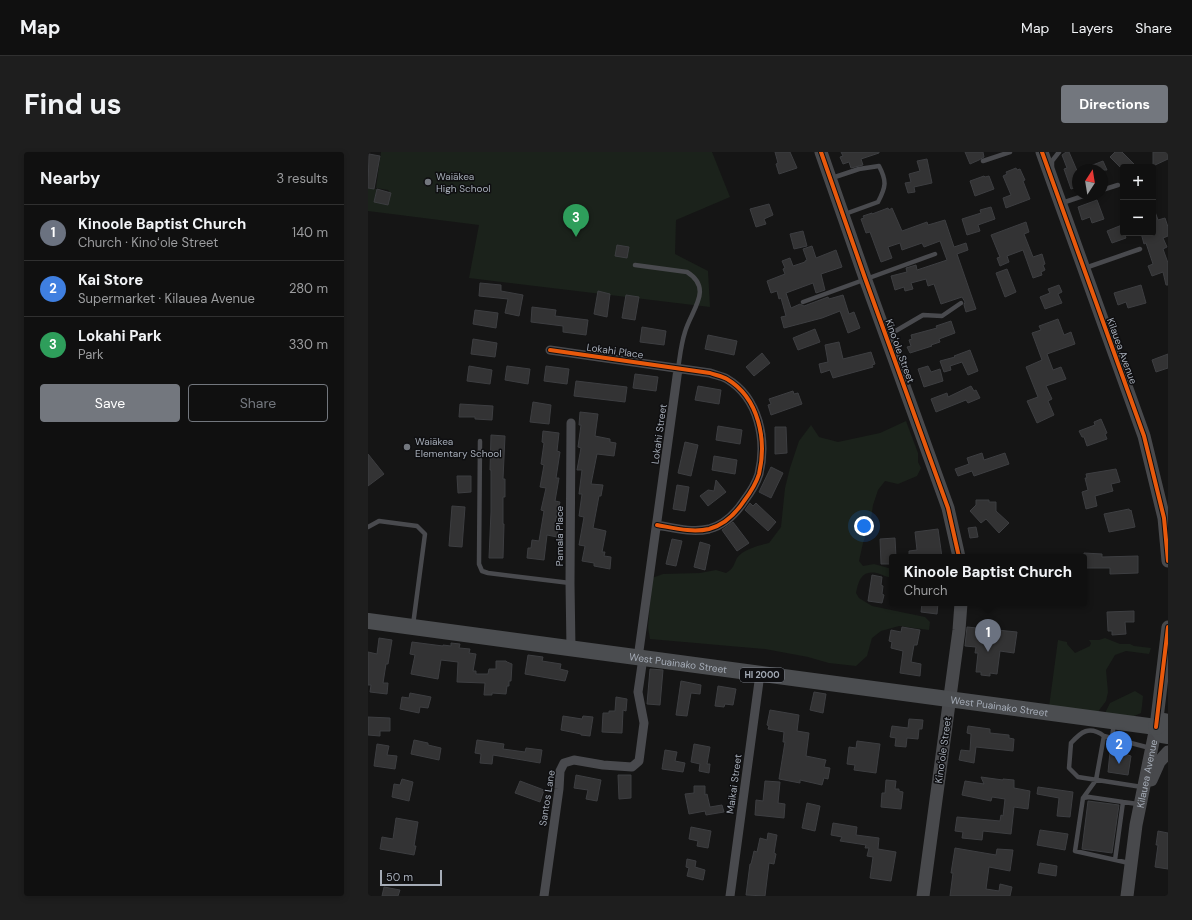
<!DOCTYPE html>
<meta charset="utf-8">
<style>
body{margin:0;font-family:"DM Sans",sans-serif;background:#1e1e1e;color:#f1f3f6}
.controls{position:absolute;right:12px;top:12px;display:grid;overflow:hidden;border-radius:4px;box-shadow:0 2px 6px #0003}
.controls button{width:36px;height:36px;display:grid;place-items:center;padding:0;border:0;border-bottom:1px solid #303030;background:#101010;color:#f1f3f6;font:20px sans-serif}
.compass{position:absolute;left:704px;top:12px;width:36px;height:36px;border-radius:50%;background:#101010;box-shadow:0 2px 6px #0003;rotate:12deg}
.scale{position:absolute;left:12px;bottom:10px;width:62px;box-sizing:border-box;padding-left:4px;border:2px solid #a5acb7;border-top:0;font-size:11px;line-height:14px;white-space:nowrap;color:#a5acb7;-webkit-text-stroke:3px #0f0f11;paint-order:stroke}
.you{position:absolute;left:496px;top:374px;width:14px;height:14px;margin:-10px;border:3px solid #fff;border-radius:50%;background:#1a73e8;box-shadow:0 0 0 6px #1a73e833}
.badge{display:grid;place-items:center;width:26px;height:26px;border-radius:50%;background:#73777e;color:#fff;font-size:13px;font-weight:700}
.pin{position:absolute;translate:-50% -33px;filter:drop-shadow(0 1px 2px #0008)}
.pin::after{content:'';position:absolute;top:21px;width:14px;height:12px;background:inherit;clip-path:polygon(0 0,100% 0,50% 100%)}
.popup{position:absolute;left:521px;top:402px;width:198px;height:52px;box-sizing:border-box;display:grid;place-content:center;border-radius:4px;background:#101010;filter:drop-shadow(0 1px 3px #0005);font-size:13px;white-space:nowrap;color:#9c9d9f}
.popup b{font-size:15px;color:#f1f3f6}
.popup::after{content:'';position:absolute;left:50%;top:100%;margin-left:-8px;border:8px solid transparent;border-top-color:#101010}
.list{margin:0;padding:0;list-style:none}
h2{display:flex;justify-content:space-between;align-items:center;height:52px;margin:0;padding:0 16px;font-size:17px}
h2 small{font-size:13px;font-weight:400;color:#9c9d9f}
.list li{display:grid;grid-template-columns:26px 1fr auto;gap:12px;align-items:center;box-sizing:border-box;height:56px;padding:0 16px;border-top:1px solid #303030}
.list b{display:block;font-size:15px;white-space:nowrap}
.list p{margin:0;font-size:13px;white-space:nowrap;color:#9c9d9f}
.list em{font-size:13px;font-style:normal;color:#9c9d9f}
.actions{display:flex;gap:8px;padding:12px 16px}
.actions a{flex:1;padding:9px 0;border:1px solid #73777e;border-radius:4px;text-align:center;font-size:14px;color:#73777e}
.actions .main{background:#73777e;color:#fff}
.map{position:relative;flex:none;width:800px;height:744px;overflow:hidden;border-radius:4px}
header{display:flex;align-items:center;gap:24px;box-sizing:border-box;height:56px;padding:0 20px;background:#101010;border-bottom:1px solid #303030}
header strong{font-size:19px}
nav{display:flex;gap:22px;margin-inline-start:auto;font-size:14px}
.intro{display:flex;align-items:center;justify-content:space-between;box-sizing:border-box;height:96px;padding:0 24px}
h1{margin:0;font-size:28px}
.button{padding:10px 18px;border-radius:4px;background:#73777e;color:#fff;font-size:14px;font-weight:700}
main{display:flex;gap:24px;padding:0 24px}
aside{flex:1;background:#101010;border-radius:4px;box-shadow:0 2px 6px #0003}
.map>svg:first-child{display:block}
.green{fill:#1b221b}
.building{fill:#333334;stroke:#3d3e41}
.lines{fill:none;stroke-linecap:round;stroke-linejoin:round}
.lane{stroke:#494a4e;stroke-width:4.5}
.street{stroke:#494a4e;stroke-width:9}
.secondary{stroke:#48494c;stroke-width:13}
.highway{stroke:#4b4d50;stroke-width:16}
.cycleway-casing{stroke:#0f0f11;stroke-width:6}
.cycleway{stroke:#e8590c;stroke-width:4}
.poi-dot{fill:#73777e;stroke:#0f0f11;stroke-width:1.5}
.labels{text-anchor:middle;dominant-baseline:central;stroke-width:3;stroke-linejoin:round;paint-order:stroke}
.shield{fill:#0f0f11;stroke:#787d85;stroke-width:1}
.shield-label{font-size:9px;font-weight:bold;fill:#a5acb7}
.poi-label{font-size:10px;fill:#a5acb7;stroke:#0f0f11;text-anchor:start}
.street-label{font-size:10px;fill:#a5acb7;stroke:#0f0f11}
</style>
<header>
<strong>Map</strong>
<nav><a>Map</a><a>Layers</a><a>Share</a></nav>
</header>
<div class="intro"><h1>Find us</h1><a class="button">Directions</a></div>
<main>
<aside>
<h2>Nearby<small>3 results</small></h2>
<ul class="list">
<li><span class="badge" style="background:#6b7280">1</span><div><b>Kinoole Baptist Church</b><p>Church · Kinoʻole Street</p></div><em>140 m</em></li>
<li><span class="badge" style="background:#3f7fe0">2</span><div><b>Kai Store</b><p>Supermarket · Kilauea Avenue</p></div><em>280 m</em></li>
<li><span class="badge" style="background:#2e9e5b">3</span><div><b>Lokahi Park</b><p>Park</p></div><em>330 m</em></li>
</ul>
<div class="actions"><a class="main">Save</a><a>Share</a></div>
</aside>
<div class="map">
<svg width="800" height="744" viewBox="0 0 800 744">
<rect width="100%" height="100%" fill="#151515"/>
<path class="green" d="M13,0H344L362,45L308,68L307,102L340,119L342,155L101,126L111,73L0,59V36L9,37L6,50L20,53L23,42L20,38L8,36Z
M538,269L550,301V310L553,316L549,324L530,332L517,329L510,338L505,353L503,367L495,391L491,409L495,414L506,412L524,417L522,425C517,425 516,423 512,422C495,417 491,426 488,441L491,446L504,454L557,465L562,470L561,478L531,474L513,479L504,486L499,504L488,514L461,511L440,505L397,497L282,487L280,476L284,426L295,422L332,421L348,418L358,421C366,416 365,414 369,406C375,397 392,393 401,391L413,375L417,336L422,316L431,289L443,273L451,285L470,290L512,281Z
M737,486L752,492H762L766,494L783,496L781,502L758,499L747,503L738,518L740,540L738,549L729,561L681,555L690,488L699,490V492L707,501L722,494L723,491L721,488H731Z
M767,539L775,544L774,554L773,561L764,565L737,561L742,551Z"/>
<path class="building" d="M407,0H422L429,16L411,22L408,12L410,11Z
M473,0H511V1L493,7L495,13L483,16L481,10L475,12L472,5L475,4Z
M597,0H615L616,5L611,8L602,12Z
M698,0H701L710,21V35L703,37L696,17L699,16L694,3Z
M747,0H754L769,15H752L742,5Z
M785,0H800V7L785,14Z
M1,2L12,4L6,37L0,36Z
M559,7L564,31L546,35L547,40L540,41L537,31L543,30L541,22L552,19L549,9Z
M735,9L739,18H712Z
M648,16L649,18L652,17L657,28L655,29L662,47L638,56L635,46L643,43L635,24L639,22L638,20Z
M616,24L617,25L621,24L626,37L607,44L602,29Z
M9,37L23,41L20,53L6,50Z
M729,48L736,67L724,71L722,65L714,68L710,55Z
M401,52L405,63L396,67L398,72L388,75L382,57Z
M623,55L627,67L610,73L612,79L599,83L594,67L613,61L612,58Z
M520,56L521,58L524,56L534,79L559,70L560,73L577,68L586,95L598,91L600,98L589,102L608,157L598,160L596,153L597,150L594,145L573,152L566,132L560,134L558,127L543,131L545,137L537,139L536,135L527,138L523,124L539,120L538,116L548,113L549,118L579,108L572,89L556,95L554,91L534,98L532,91L520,95L524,106L513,110L502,80L498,81L493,67L496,66L495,64L504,61V62Z
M785,57H786L790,68L797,66L800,75V84L795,86L799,95L795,97L800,111V133H798L795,120L784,124L780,114L785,112L778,91L776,92L773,81H785Z
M658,70L661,80L656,82L665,105L674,102L677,112L675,113L677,118L673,120L674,123L665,126L655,98L639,104L641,110L632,114L629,106L632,105L623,83Z
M754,73L755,81H756L758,86L744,91L739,79Z
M435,79L439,94L426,97L422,82Z
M249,93L261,95L259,106L247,104Z
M444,94L448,106L468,98L474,115L453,122L457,138L448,141L445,131L418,141L423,156L432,152L436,154L460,145L461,147L475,143L481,162L486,160L492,176L480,181L472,159L454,166L416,176L413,165L418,164L413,146L411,147L409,139L403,141L399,129L417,122L415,117L417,116L414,109L422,106L425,114L437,110V109L439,108L435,97Z
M639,117L648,140L637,145L628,121Z
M112,131L133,133V139L155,143L151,164L137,161L140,147L111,144Z
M691,133L694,140L690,142L694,151L677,157L672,145L682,141L680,137Z
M773,133L778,151L760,156L758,150L750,153L746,141Z
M230,139L242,142L239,165L226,162Z
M258,143L271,145L267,168L254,166Z
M164,155L188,158L187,164L220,168L218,183L195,180V174L163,170Z
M107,158L130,161L128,176L105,172Z
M690,167L696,183L703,180L707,192L679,202L685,218L693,215L698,227L678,234L684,247L680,249L686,263L669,271L659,249L670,245L658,215L674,208L664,181L673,178L671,174Z
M583,169L587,181L571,187L572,190L563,193L564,194L542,201L539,195L543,194L541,188L544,187L543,183L569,176L568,174Z
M274,175L298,179L296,193L272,190Z
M447,177L452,190L430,198L425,186Z
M340,183L369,189L366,203L337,197Z
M105,187L129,191L127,205L103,202Z
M471,190L475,207L503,200L507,212L504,213L505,215L465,226L462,218L453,221L451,212L460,210L457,193Z
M602,198L610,219L600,223L594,210L582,214L583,218L576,220L572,209L587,205L586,204Z
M394,201L402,211L386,224L378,215Z
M800,202V216L788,220L784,208Z
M101,214L124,218L122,232L99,229Z
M139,214L162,217L160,232L137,228Z
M178,214L201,217L199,232L176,229Z
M560,214L563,220L572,217L575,229L556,235L550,217Z
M267,222L290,225L288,239L265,236Z
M208,229L259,235L257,250L206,244Z
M330,234L353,238L351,252L327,248Z
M603,234L606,239L608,238L612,246L600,251L598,248L568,260L563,247L579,241L580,245Z
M425,239L426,242L430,241L434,252L403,263L400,253L403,252L401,247Z
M165,250L183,253L181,272L162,270Z
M92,252L125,254L124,268L107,267V265H91Z
M212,260L230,262L227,284L242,287V290L248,291L246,304L229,302L223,332L235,333L233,344H231L225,376L238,379L234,400H237L236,404L243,405L242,417L226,414V411L214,409L217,394L211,393L216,365L211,364L214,342H211L214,318H209L213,296L210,295L213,273H211Z
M733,267L739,281L737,282L739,287L719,294L716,285H714L711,279L727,273L726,270Z
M350,274L374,278L372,292L348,288Z
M407,275H418L419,301L407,302Z
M175,279L191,281L189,299L192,300L188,326H191L187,349L192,350L187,371L191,372L189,385L179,383L176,408L159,406L160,396H163L164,388L171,389L176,359L173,358L178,336L172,335L176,313L173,312L176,291L174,290Z
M123,283L137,284L135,327H137V345H135V372H136L135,406H121L123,360V318H122Z
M317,290L330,293L323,324L310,321Z
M614,301L616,308L637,301L641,312L606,324L604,319L590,324L587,317L601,312L599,306Z
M0,302L16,322L0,334Z
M346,304L369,308L367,322L344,318Z
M403,315L415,321L403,346L391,340Z
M748,317L752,330L743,332L745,339L727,344L729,354L718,357L714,340L720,338L717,326H719L718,322Z
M89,324H103V340L90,341Z
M348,328L358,340L340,354L332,344L340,338L346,339Z
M309,333L321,335L317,359L305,357Z
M608,348H621V350H628V359L641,371L631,381L618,367L613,371L602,359L608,353Z
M382,351L385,354L388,351L408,370L400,379L377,358Z
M84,354L97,355L94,395L81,394Z
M761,357L762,359L763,358L767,375L741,380L736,362Z
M365,370L381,391L369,399L354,378Z
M608,375L610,385L602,386L600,376Z
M570,377L574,405H541V399L549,398L547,380Z
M527,386L528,405H524V412H513L512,387Z
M304,387L314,389L308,414L298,412Z
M332,390L342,393L337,418L326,415Z
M716,401L734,402V405L770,404V421L742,422V416H716Z
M504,423L514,425L513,433L515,434L514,442L516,443L514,451L500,449Z
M554,451H570L569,462L553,460Z
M766,459V470H757L758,482L744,483V479H740L739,460Z
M534,475L552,478L549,493H546L543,510L553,512L552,524L532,521L535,499L523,496L524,490L521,489L523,478L533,480Z
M599,475L649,480L646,501L632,499L629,522L622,521V524L613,523V520H608L610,501H607L608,495L597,494Z
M11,486L24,488L20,512H18L15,531H20L19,542L2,540L3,533H0V500L9,502Z
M44,490L75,494V493L83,494V491L92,492L91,496L102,497L101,501L108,502L105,519H108V522H120L121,517H128V509H138L139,510L144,512L143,529H141V534H139L138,542L124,541V543H116L117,531L89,530L90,510L73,508L70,527L43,522L47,503L42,502Z
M160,503L175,505L174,509L193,512L192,517L200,519L197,529L157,522Z
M282,517L295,518L292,553L279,552Z
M313,529L333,533L332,542L323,541L319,564L308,563Z
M350,534L368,537L365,553L357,552L356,555L347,554Z
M446,540L458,542L455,561L442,558Z
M42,541L63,545L60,556L52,555L51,561L32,557L34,545L41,546Z
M248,545L259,547L258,559L255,558L254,581L234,580L235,561H241V559H247Z
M402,558L431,563L429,579L441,581L438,604L458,608L456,615L462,616L460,627L456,626L454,633L432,628V631L411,627L417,590H415L416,580L400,577L401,574L399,573Z
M195,564L214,567L215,564L225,565L222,584L213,583V582L193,578Z
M0,565L22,566V579H12V584L0,583Z
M541,567L555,568L554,577H551L550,587L539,586L538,595L527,594L528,586L522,585L524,574L540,576Z
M600,574L622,577V581L641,583V586L646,587L645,599L608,595L606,611L591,608L593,598L602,599L603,582L599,581Z
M46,588L60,591V593L73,596L71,608L43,602Z
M109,588L136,592L135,597L157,600L158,596L174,598L172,611L125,603L124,612L112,611L113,602L107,601Z
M489,589L512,592L508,621L486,618L487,613L479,612L481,595L488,596Z
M9,592L21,594L19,603L29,604L27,617L6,614Z
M326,592L342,595L339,612H342L341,621L331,619L332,612L323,610Z
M749,595L758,596L757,602L763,604L760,623L740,620L742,600L748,601Z
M297,598L309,600L307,609L317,611L315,620L294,617Z
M208,623L233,628L229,649L218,647L220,638L206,636Z
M250,623H263V646L251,647Z
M613,625L635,628V627L646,628V636L662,639L660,657L646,655L643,682L615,679L614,688L594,686L595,680L587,679L589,665L632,669L633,663L635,664L637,647L624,645L623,649L594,643L597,629L616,632Z
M34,627L45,630L41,649L24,645L26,632L32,633Z
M518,628L528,629L527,637H531V639L535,640L533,657L513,655L514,641H517Z
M152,629L176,638L172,650L147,641Z
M397,629L412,630L410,651L417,652L416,666L387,663L388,648L395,649Z
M326,634H337V643L339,642L342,655L354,653L356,660L338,663L337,659L321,662L317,642L326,641Z
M670,635L705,640L702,665L689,664L691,646L669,642Z
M720,649L751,653L744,701L714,697Z
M439,651L452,654L447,679L434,676Z
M28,666L50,670L46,694H48L46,703L12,697L14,685L25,687Z
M465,671L489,675L488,683L511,686L510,697L528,700L523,729L502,726L505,705L499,704L501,696H497L498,693L472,689L474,685L463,683Z
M323,675L343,679L340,696L329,694L330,689L321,687Z
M672,678L700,682L697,698L669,693Z
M790,679L800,681V717L787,715L790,693H788Z
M400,681L409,683L406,701L408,702L406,712L401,711L397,744L378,743L382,712H383L386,699L389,700L392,686L399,688Z
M587,696L628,703L629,697L645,698L642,719L621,715L618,737L631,739L632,732L644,735L642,744H582L585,721H583Z
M319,707L328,709L327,715L337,718L335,728L319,724L321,716L318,715Z
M672,711L689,714L688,724L670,721Z
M16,735L32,738L30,744H14Z"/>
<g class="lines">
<path class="lane" d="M615,9L642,0
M684,15V9L691,0
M464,26L491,17L511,14C519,29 518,35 510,50L477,62
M734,38L750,33
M694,51L721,42
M267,113L319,120C346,137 323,158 317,180C313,192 312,204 310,217
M717,116L772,97
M435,150L567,102
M519,184L555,163L574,164L593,151
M112,289L111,412L114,419L120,421L202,431
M0,375L11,369L49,374L57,382L45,473
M736,584C721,573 713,580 703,591L701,616L710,625L774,635
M744,586L746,571
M715,646L728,628L736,584L782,596
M755,650L721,645L715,646L707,699L761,711
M747,708L755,650L770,652"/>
<path class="street" d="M182,198L342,221C347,223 354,224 359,227C391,246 399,288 391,322C388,332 382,341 376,349C368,361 356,373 341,377C324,381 306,376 289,373
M203,497L202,431L203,271
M270,506L310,217
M176,744L191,637L192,619L196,611L206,608L235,613L264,615L271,609L276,571L270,540L275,506
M362,744L392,522"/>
<g class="secondary">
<path d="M453,0L497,126L580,356L591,405"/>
<path d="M674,0L776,284L796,366L800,409"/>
<path d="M783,628L791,610L800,600"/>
<path d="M555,744L591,478L593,451"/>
<path id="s1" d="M759,744L768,673L788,575L800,475"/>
</g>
<g class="highway">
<path id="s2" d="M0,469L788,575"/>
<path d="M788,575L794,583L800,584"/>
<path d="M788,575L796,569L800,570"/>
</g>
<g class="cycleway-casing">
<path id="cycleway" d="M453,0L497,126L580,356L591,405
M674,0L776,284L796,366L800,409
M182,198L342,221C347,223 354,224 359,227C391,246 399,288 391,322C388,332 382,341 376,349C368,361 356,373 341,377C324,381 306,376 289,373
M788,575L800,475"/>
</g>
<use href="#cycleway" class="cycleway"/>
</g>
<g class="poi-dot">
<circle cx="60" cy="30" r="4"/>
<circle cx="39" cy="295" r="4"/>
</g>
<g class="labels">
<rect class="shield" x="372" y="516" width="44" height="14" rx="3"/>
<g class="shield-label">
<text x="394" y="523">HI 2000</text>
</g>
<g class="poi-label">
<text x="68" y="24">Waiākea<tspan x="68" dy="12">High School</tspan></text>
<text x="47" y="289">Waiākea<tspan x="47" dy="12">Elementary School</tspan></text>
</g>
<g class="street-label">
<text transform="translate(247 199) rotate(8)">Lokahi Place</text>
<text transform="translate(532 199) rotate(70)">Kinoʻole Street</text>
<text transform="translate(754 199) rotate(70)">Kilauea Avenue</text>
<text transform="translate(291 282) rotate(-82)">Lokahi Street</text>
<text transform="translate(191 384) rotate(-90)">Pamala Place</text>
<text stroke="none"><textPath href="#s2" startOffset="313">West Puainako Street</textPath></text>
<text stroke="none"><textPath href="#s2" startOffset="637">West Puainako Street</textPath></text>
<text transform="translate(575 598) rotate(-82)">Kinoʻole Street</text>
<text stroke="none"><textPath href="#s1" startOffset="124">Kilauea Avenue</textPath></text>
<text transform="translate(366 632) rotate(-82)">Maikai Street</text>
<text transform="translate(179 646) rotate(-81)">Santos Lane</text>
</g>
</g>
</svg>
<div class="controls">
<button>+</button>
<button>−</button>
</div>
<svg class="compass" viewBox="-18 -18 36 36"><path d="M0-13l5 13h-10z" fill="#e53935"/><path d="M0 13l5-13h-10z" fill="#9c9d9f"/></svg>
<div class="scale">50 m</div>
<div class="you"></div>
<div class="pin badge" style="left:620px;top:500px;background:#6b7280">1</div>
<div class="popup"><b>Kinoole Baptist Church</b>Church</div>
<div class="pin badge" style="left:751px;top:612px;background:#3f7fe0">2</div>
<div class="pin badge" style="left:208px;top:85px;background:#2e9e5b">3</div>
</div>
</main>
